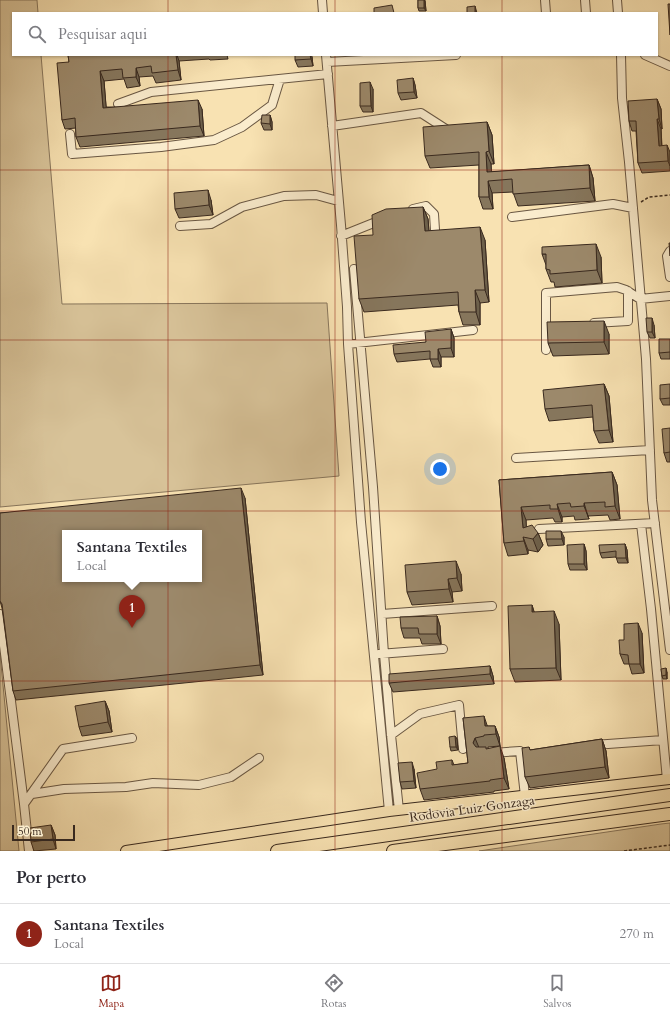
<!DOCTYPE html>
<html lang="pt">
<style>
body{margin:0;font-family:Cardo,serif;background:#f7f7f7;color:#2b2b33}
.scale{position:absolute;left:12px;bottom:10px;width:63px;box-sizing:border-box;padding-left:4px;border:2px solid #39291e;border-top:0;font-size:11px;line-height:14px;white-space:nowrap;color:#39291e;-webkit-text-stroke:3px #faeccd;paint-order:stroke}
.you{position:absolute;left:440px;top:469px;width:14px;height:14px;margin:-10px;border:3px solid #fff;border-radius:50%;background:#1a73e8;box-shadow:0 0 0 6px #1a73e833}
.badge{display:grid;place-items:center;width:26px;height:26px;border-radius:50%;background:#8f2418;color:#fff;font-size:13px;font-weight:700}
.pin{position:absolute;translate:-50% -33px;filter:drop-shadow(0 1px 2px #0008)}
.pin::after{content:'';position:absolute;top:21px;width:14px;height:12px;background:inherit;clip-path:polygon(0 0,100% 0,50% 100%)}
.popup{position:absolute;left:62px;top:530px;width:140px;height:52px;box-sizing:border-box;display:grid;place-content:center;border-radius:0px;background:#fff;filter:drop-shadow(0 1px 3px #0005);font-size:13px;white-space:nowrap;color:#7c7c81}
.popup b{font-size:15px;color:#2b2b33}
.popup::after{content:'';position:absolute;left:50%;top:100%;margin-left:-8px;border:8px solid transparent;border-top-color:#fff}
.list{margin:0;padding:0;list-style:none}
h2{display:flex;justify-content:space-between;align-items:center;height:52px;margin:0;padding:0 16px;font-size:17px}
h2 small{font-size:13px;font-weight:400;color:#7c7c81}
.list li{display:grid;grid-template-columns:26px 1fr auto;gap:12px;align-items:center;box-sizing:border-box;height:60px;padding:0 16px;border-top:1px solid #e1e1e2}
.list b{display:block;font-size:15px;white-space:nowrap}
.list p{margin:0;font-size:13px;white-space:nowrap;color:#7c7c81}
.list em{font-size:13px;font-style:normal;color:#7c7c81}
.icon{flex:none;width:22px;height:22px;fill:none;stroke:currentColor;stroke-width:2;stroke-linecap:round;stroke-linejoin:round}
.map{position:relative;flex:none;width:670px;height:851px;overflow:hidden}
.search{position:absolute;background:#fff;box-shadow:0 1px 3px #0004;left:12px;right:12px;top:12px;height:44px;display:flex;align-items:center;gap:10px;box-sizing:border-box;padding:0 14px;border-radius:0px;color:#7c7c81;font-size:15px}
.sheet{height:112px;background:#fff}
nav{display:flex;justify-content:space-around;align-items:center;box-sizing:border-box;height:56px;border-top:1px solid #e1e1e2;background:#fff;font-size:11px;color:#7c7c81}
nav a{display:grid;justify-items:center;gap:2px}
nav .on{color:#8f2418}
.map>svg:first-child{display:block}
.green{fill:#d8c399;stroke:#88765c}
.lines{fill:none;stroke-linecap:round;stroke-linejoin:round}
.minor-casing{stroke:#695743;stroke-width:10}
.major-casing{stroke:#39291e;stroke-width:12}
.highway-casing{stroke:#39291e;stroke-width:14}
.path{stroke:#39291e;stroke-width:1.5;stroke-dasharray:3 2;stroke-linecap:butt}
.minor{stroke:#faeccd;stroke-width:8}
.major{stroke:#f8e2b2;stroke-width:10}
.highway{stroke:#f8e2b2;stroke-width:12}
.wall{fill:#86765c;stroke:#39291e}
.shaded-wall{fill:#6d604b;stroke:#39291e}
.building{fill:#9c896b;stroke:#39291e;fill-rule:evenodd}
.grid{fill:none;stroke:#8f2418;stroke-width:1;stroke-opacity:0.55}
.labels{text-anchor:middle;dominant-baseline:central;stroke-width:3;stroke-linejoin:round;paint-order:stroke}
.street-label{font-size:13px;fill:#39291e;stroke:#faeccd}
</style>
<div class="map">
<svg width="670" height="851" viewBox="0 0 670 851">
<rect width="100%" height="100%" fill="#f8e2b2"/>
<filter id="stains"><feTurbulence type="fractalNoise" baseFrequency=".005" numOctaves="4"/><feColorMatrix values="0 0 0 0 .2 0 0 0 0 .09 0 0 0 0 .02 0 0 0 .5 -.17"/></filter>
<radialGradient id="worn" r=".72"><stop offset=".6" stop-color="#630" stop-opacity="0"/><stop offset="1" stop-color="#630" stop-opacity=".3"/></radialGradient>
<path class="green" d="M0,0H37L38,13H13V55H41L62,304L327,303L339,476L0,507Z
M0,654L19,851H0Z
M670,823V851H479L661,824Z"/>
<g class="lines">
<g class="minor-casing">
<path id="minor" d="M322,0L323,13
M545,0L546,13
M585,0L586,13
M617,0L618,13
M326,55L341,225L347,307L348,344L361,522L389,811
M621,55L622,98L629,162L646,359L652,500L670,650
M645,55L670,66
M327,62L456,55
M118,104L151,92L328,74
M332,126L421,113L449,131
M70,134L72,154L161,147L214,140L242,127L272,105L280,79
M413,209L426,206L434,214L435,230
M512,217L613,204L633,208
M180,226L211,224L242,207L284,196L316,195L338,201
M341,236L381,220
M670,251L667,256L670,277
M354,269L373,487L384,654L391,735L399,810
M594,323L628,321V291
M348,344L473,330
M546,350V293L617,287L626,290L640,299L670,296
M516,458L650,450
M641,524L651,609L667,780
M539,529L655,523
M0,614L24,804
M382,614L492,606
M379,654L443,649
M391,735L420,714L459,705L463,749
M594,745L663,740
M492,753L520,751L525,796
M32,794L64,789L126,787L153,783L199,785L231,777L259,758
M29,851L24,804L63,749L132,738"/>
</g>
<g class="major-casing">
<path id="major" d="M126,851L389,811L670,779"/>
</g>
<g class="highway-casing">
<path id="highway" d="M277,851L670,795
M393,851L670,814"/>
</g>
<path class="path" d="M641,202L649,197L670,195
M624,851L670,845"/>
<use href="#minor" class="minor"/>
<use href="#major" class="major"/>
<use href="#highway" class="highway"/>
</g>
<path class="wall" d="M418,0H425L426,11H419L418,8Z
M68,55H227L228,59L210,60L209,59L179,61L181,80L156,83L153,76L139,77L140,86L127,88L124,79L104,81L106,107L202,109L204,136L80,147L76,137V128L65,129L62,120L69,62Z
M312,57L313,66L298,67L295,60Z
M413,78L415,85L417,98L401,100L398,93Z
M373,89V112H363L360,106Z
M657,99L661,109L662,129H661L662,146L670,152V171L642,173L638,163L636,131H632L629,121Z
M270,115L272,122V130H264L261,123Z
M487,122L492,135L494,164H491V172L589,165L593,178L595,201L518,206L513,192L492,193L493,209H483L479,197V165L430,168L425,156Z
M211,200L213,215L179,218L175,209Z
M423,207L428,219L429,231L485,240L489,302L480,303V325H463L459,312L458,305L364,312L359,299L373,235Z
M542,254L601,257L602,283L555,287L554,282H551L546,269V265Z
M654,325L655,338H650L647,332Z
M451,329L454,338V357H441V367H433L430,359L397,362L394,354L426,342Z
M609,334V354L553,356L548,343Z
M670,339V359H661L659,353Z
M604,384L609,396L613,442L599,443L594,431L593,417L549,421L545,409Z
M670,384V405H663L660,399Z
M670,428V462H667L664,453Z
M612,472L617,485L620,519L610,520L608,515L588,516L589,519L575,520L574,516L562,517V522H555L553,518L526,520V527L538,533L543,545L538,552L528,550V554L508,556L504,543L499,480Z
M245,498L263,675L16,700L13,691L2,608L0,601V513Z
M564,537V545L548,546L546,539Z
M584,544L586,551L587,570H570L568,564Z
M625,544L627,550L628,563H618L616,557L602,558L600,553Z
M461,574L462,591L452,592L453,602L412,605L407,592Z
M532,605L534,612L559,624L561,680L515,682L510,669Z
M437,616L440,626L441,644H422L420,638H404L401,628Z
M642,633L644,673L632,674L629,664H624L620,654L624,640Z
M490,666L493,676L494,684L393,692L389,683Z
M667,672V679H663L662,676Z
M105,701L109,711L112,732L82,736L79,727Z
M463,718L488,726H495L499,737L500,746L488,747V748L504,758L509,789L494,791V792L424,800L420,789L437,769L452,760L454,765L468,763Z
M455,736L457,739L458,750L451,751L450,747Z
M602,739L606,751L609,778L530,788L525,777L529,747L530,750Z
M414,769L416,788L402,789L400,782Z
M51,825L55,835L56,849L34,851L31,842Z"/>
<path class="shaded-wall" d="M424,0L425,1L426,11L424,8Z
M475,6L477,13H475Z
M176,55H177L179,61L181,80L178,70Z
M310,55H312V57L313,66L311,59Z
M136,68L139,77L140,86L136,77Z
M100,71L104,81L107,117L103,108Z
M413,78L415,85L417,98L414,92Z
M370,82L373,89V112L371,106Z
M657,99L661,109L662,129L659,119Z
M198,100L202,109L204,136L200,126Z
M270,115L272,122V130L270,124Z
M657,119L661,129L662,156L659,146Z
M487,122L492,135L494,164L489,151Z
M667,145L670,152V166L668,161Z
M486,152L491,164L492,180L487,172Z
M589,165L593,178L595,201L590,188Z
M488,181L492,193L493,209L489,197Z
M208,190L211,200L213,215L209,205Z
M423,207L428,219L430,244L425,231Z
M480,227L485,240L489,302L485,290Z
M596,244L601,257L602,283L597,270Z
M475,290L480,303V325L476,312Z
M652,318L654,325L655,338L652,332Z
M604,321L609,334V354L604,342Z
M451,329L454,338V357L451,348Z
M438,349L441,357V367L438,359Z
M604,384L609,396L613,442L609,430Z
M612,472L617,485L620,519L615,506Z
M241,488L245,498L263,675L260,665Z
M584,503L588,516L589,519L584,506Z
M557,504L562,517V522L558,509Z
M521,507L526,520L527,538L523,528Z
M561,531L564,537V545L562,539Z
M538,533L543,545L538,552L533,539Z
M523,537L528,550V554L524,541Z
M584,544L586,551L587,570L584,564Z
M625,544L627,550L628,563L626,558Z
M456,561L461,574L462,591L457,578Z
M448,579L452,592L453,602L449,589Z
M532,605L536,618L532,612Z
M554,611L559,624L561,680L556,668Z
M437,616L440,626L441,644L437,634Z
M638,623L642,633L644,673L640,664Z
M490,666L493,676L494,684L490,674Z
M666,668L667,672V679L666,675Z
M105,701L109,711L112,732L108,722Z
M484,716L488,728L485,726Z
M495,726L499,737L500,746L496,734Z
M455,736L457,739L458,750L456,747Z
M475,738L480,750L478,755L473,743Z
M602,739L606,751L609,778L605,767Z
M500,746L504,758L509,789L504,778Z
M412,762L414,769L416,788L414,781Z
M51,825L55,835L56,849L53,839Z"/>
<path class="building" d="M418,0H424V8H418Z
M668,4H670V35Z
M392,5L394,13H374V8Z
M475,6V13H467V7Z
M68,55H176L178,70L152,73L151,66L136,68V77L123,78L122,69L100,71L103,108L198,100L200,126L76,137L75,118L62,120L57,63L69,62Z
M295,55H310L311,59L295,60Z
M413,78L414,92L398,93L397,80Z
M370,82L371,106H360V83Z
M657,99L659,119H657L659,146L667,145L668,161L638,163L636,121H629L628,101Z
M262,115H270V124L261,123Z
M487,122L489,151L486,152L487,172L589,165L590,188L513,194L512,179L488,181L489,197H479V152L425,156L423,127Z
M208,190L209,205L175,209L174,193Z
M423,207L425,231L480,227L485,290H475L476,312H459L458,292L359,299L354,236L373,235L372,215L386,209Z
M669,243H670V256Z
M596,244L597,270L550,274V270L546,269V254H542V247Z
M646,318H652V332H647Z
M604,321V342L548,343L547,322Z
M451,329V348L438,349V359H430V351L394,354L393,345L426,342L425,332Z
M659,339H670V352L659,353Z
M604,384L609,430L594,431L592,405L545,409L543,390Z
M670,384V398L660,399V385Z
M670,428V452L664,453L662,429Z
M612,472L615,506L605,507V502L584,503V506L571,507L570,503L557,504L558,509H550V505L521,507L523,528L532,525L538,533L533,539L523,537L524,541L504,543L499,480Z
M241,488L260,665L13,691L2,604L0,601V513ZM65,533H199V579H65Z
M546,531H561L562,539H546Z
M584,544V564H568L567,545Z
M625,544L626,558H616V551L600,553L599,545Z
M456,561L457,578L448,579L449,589L407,592L405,565Z
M532,605V612L554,611L556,668L510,669L508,606Z
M437,616V634H419L418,628H401L400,617Z
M638,623L640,664H629L628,655L620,654L619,640H624V624Z
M490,666V674L389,683V674Z
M666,668V675L662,676L661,669Z
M105,701L108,722L79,727L75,706Z
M484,716L485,726H495L496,734L484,735V736L475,738L473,743L476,747H486V749L500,746L504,778L490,780V781L420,789L417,773L437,769L436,762L452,760V765L468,763L463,718Z
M455,736L456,747H450L449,737Z
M602,739L605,767L525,777L522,748L529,747L530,750Z
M412,762L414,781L400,782L398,763Z
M51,825L53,839L31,842L30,828Z"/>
<path class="grid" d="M168,0V13M335,0V13M502,0V13M168,55V851M335,55V851M502,55V851M0,170H670M0,340H670M0,511H670M0,681H670"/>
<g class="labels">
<g class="street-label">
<text transform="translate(472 809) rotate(-8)">Rodovia Luiz Gonzaga</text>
</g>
</g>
<rect width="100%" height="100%" filter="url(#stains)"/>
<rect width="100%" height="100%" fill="url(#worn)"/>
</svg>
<div class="scale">50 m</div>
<div class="you"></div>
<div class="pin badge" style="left:132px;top:628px">1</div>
<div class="popup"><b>Santana Textiles</b>Local</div>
<div class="search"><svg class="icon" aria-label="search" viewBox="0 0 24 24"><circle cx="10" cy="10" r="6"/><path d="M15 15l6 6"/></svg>Pesquisar aqui</div>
</div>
<section class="sheet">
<h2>Por perto<small></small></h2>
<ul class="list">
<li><span class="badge">1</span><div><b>Santana Textiles</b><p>Local</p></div><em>270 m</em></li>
</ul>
</section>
<nav>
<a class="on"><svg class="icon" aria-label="map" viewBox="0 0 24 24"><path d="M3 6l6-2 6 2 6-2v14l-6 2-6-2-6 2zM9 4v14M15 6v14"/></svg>Mapa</a>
<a><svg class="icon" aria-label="directions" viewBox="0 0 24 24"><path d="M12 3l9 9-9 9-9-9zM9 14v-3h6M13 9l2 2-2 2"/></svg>Rotas</a>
<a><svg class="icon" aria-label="saved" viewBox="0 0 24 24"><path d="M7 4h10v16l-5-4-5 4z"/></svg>Salvos</a>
</nav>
